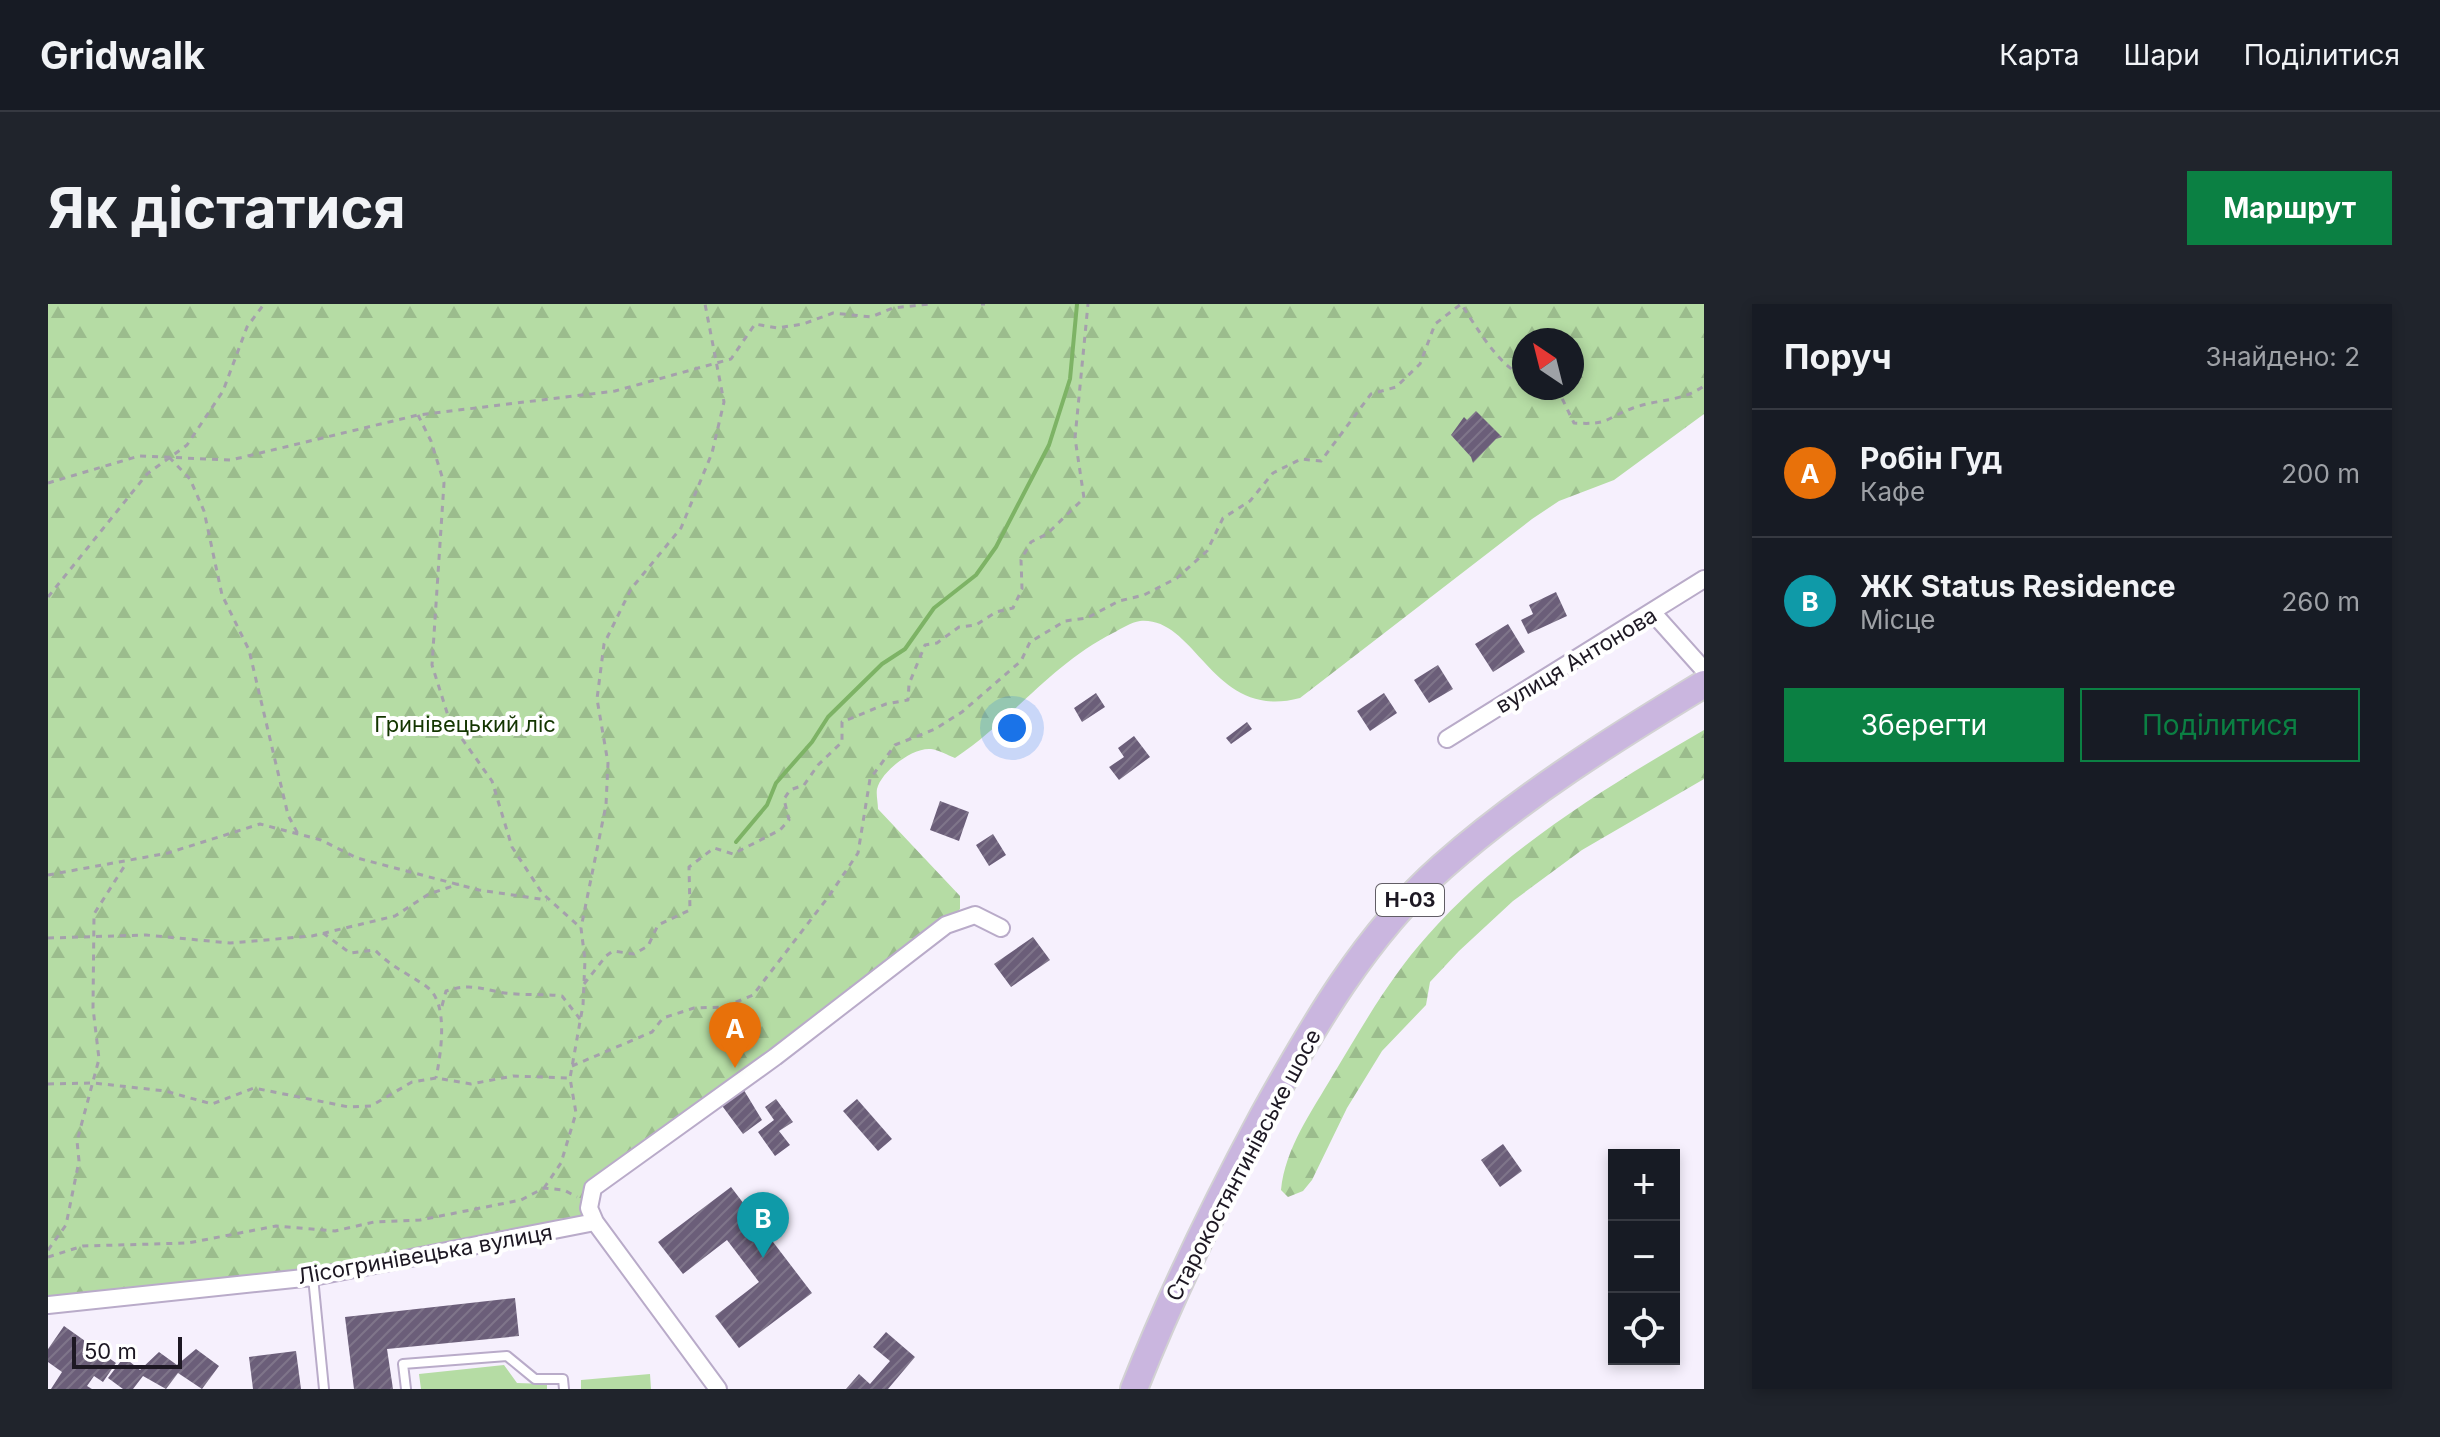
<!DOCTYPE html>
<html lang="uk">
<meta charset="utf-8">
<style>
body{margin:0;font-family:Inter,sans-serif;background:#20242c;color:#f1f3f6}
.controls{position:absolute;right:24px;bottom:24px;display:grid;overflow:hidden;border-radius:0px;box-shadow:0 4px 12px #0003}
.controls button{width:72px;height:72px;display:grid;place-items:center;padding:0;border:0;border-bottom:2px solid #363941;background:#171b24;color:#f1f3f6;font:40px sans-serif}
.compass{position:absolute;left:1464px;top:24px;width:72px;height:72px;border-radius:50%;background:#171b24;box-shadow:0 4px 12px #0003;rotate:325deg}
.scale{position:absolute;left:24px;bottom:20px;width:110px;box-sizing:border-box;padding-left:8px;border:4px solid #1d1823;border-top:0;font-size:22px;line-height:28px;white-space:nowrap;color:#1d1823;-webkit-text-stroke:6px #fff;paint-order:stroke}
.you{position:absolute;left:964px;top:424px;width:28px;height:28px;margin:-20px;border:6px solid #fff;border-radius:50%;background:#1a73e8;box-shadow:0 0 0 12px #1a73e833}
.badge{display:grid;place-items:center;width:52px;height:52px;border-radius:50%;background:#0b8043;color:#fff;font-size:26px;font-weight:700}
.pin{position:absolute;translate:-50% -66px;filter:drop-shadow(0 2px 4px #0008)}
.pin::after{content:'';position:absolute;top:42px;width:28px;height:24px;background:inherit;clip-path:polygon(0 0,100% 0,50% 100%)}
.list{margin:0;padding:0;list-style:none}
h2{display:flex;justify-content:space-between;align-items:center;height:104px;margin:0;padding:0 32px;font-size:34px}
h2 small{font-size:26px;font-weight:400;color:#9ea1a6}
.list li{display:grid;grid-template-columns:52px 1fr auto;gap:24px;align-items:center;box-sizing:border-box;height:128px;padding:0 32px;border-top:2px solid #363941}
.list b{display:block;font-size:30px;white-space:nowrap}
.list p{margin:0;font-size:26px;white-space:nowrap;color:#9ea1a6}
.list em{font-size:26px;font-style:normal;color:#9ea1a6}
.actions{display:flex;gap:16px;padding:24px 32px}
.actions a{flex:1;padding:18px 0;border:2px solid #0b8043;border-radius:0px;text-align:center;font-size:28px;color:#0b8043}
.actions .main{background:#0b8043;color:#fff}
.icon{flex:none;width:44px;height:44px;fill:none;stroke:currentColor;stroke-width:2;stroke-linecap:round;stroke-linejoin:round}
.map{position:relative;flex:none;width:1656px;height:1085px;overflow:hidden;border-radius:0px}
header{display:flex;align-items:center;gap:48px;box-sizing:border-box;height:112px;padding:0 40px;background:#171b24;border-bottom:2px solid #363941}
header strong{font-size:38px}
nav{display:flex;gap:44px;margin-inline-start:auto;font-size:28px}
.intro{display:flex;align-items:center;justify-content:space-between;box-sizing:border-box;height:192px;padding:0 48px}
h1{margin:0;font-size:56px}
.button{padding:20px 36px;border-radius:0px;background:#0b8043;color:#fff;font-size:28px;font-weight:700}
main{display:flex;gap:48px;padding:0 48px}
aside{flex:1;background:#171b24;border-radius:0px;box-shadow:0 4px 12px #0003}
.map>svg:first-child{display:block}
.green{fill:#b5dca4}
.forest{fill:url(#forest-firs);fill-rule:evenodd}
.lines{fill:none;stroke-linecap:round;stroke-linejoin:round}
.stream{stroke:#7db365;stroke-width:4}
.building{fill:url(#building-hatch)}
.lane-casing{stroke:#b9abc9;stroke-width:12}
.street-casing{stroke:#b9abc9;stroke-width:20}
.primary-casing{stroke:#d2d1d3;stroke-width:30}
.path{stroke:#a5a0ac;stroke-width:3;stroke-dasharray:6 6;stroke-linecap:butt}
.lane{stroke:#fff;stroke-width:8}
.street{stroke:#fff;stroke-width:16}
.primary{stroke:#cab6df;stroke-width:26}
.labels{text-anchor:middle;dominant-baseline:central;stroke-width:8;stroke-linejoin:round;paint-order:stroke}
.shield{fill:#fff;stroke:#615d65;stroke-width:2}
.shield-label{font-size:20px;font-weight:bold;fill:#1d1823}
.street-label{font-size:22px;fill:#1d1823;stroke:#fff}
.park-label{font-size:22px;fill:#133500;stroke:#fff}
</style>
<header>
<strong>Gridwalk</strong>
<nav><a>Карта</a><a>Шари</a><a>Поділитися</a></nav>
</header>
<div class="intro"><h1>Як дістатися</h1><a class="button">Маршрут</a></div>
<main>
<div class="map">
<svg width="1656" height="1085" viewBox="0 0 1656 1085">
<defs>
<pattern id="forest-firs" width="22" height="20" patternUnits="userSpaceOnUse" patternTransform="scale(2)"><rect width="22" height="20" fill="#b5dca4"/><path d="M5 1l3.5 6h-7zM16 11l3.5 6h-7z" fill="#9bbc8d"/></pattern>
<pattern id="building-hatch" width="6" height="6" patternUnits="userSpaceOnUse" patternTransform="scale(2)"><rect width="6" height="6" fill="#6b5e79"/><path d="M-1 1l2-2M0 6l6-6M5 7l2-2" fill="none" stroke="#7f758a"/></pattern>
</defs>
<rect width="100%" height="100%" fill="#f6f0fd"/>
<path class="green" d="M456,1061L469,1079L499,1080V1085H373L371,1070Z
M602,1070L603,1085H533V1076Z"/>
<path class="forest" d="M0,0H1656V110L1566,176L1511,197L1484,215L1252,394C1164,418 1149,312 1092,317C1083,318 1073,325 1065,329C1002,361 964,416 907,454C899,451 891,446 883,445C864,443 833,468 829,485C828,491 830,499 830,505L912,592V605L898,621L545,884L547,918L265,973L0,1001ZM1476,36H1524V84H1476Z
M1656,426V475L1534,546L1465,597L1411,647L1382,678L1378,701L1334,747L1299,804L1264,876L1255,887L1240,893L1233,886C1237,844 1264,807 1285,771C1314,723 1342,673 1380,631C1455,546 1558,483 1656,426Z"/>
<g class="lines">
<path class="stream" d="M688,538L719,501L728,479L764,438L780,413L834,360L857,345L886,304L928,271L948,243L1001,141L1022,75L1029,0"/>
</g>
<path class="building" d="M1428,107L1454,133L1448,135L1425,159L1423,153L1403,131L1416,113L1419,116Z
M1508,288L1519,312L1480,330L1473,316L1485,310L1481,301Z
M1460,320L1477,348L1445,368L1427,340Z
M1390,361L1405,385L1381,399L1366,376Z
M1048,389L1057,403L1034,418L1026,404Z
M1336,389L1349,409L1322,427L1309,407Z
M1199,418L1204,425L1183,440L1178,434Z
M1086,432L1102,453L1071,476L1061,463L1076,453L1070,444Z
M892,497L921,508L911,537L882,526Z
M945,530L958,551L941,562L928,541Z
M985,633L1002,656L963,683L946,660Z
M694,783L714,816L695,830L672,799Z
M728,795L745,818L731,827L742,841L727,852L710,828L726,816L717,803Z
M809,795L844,835L830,847L795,807Z
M1455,840L1474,867L1452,883L1433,856Z
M683,883L764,989L691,1044L667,1012L711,978L679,936L635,970L610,938Z
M467,994L471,1032L339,1045L345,1085H306L297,1013Z
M16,1022L68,1059L55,1078L46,1072L39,1082L44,1085H3L14,1068L0,1058V1045Z
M838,1028L867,1053L840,1085H798L811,1070L822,1080L842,1057L825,1043Z
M148,1045L171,1062L154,1085L130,1069L118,1085L95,1072L85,1085H75L60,1074L76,1053L92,1066L111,1048L129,1061Z
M248,1047L253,1085H205L201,1053Z"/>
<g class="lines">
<g class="lane-casing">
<path id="lane" d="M265,973L276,1085
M358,1085L355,1060L459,1052L487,1075H515L516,1085"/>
</g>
<g class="street-casing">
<path id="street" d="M1605,309L1656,366
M1399,435L1656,275
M0,1001L265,973L547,918
M670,1085L547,918L541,904L545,884L727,753L898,621L927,611L953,624"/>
</g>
<g class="primary-casing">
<path id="primary" d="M1086,1085C1123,991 1167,901 1215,812C1264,724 1317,631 1394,563C1473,493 1565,435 1656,380"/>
</g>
<path class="path" d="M933,0H937
M1509,84L1526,119C1563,121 1555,115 1585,104C1610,95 1633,98 1656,82
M370,111L383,137L396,179L384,361L402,418L444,477L464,543L494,589L533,624
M121,153L142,175L156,207L174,291L201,346L240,511L250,530
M0,179L91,152L183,156L370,111L567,87L683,55L707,20L729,24L755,20L785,9L823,13L845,4L881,0
M0,293L99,170L139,141L175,87L199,23L216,0
M0,571L120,549L212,520L273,536L309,554L431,586L499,596
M275,629L302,649L327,646C343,663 361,670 379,683C401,699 393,749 388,774
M0,634L98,631L182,639L264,632L347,612L381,590L411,580
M536,680L558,652L565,647L586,650L600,642L610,621L642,606L641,563L666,544L685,550L732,526L741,516L736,495L742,486L756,481L770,461L794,438V418L838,400L860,396L861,380L877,341L889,339L911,323L928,321L948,308L965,304L974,285L973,256L983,238L999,230L1036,194L1027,134L1040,0
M394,702L398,687C428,677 440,689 468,690C484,691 499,690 514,692L532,715
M524,762L604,728L615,714L646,704L676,703L705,691L781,592L810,549L822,475L847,441L887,425L914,408L973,357L982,338L1017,317L1039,314L1071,297L1096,291L1129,274L1159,247L1175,214L1202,197L1225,169L1253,155L1273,157L1323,90L1348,83L1372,60L1387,20L1413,0C1428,22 1451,63 1476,72
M0,780L46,779L117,787L164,800L206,784L301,803L323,802L364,778L388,774L423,780L465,772L522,774
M496,884L513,859L528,809L522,774L535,701L537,656L533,624L558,501L560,459L549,395L556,340L583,285L633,224L664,149L676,98L657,0
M0,946L18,921L31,857L29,837L51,755L45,704L46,610L79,558
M0,953L35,942L140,939L228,922L287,927L326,918L372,916L473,896L496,884L516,886L529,893"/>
<use href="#lane" class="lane"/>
<use href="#street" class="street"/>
<use href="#primary" class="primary"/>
</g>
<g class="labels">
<rect class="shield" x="1328" y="580" width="68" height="32" rx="6"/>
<g class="shield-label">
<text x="1362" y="596">Н-03</text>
</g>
<g class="street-label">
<text transform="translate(1528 356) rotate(-31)">вулиця Антонова</text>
<text transform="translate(1195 861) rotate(-62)">Старокостянтинівське шосе</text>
<text transform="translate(377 950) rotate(-10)">Лісогринівецька вулиця</text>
</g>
<g class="park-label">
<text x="417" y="420">Гринівецький ліс</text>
</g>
</g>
</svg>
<div class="controls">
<button>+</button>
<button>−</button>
<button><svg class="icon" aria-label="locate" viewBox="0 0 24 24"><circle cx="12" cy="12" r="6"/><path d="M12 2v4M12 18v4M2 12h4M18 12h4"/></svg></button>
</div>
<svg class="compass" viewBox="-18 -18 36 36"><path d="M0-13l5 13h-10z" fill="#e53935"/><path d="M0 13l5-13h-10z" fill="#9ea1a6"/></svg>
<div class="scale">50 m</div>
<div class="you"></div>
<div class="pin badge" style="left:687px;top:764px;background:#e8710a">A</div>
<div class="pin badge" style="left:715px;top:954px;background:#0f9aa8">B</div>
</div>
<aside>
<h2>Поруч<small>Знайдено: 2</small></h2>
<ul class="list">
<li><span class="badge" style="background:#e8710a">A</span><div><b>Робін Гуд</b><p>Кафе</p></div><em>200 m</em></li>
<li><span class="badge" style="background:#0f9aa8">B</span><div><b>ЖК Status Residence</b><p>Місце</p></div><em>260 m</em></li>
</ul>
<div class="actions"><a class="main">Зберегти</a><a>Поділитися</a></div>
</aside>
</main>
